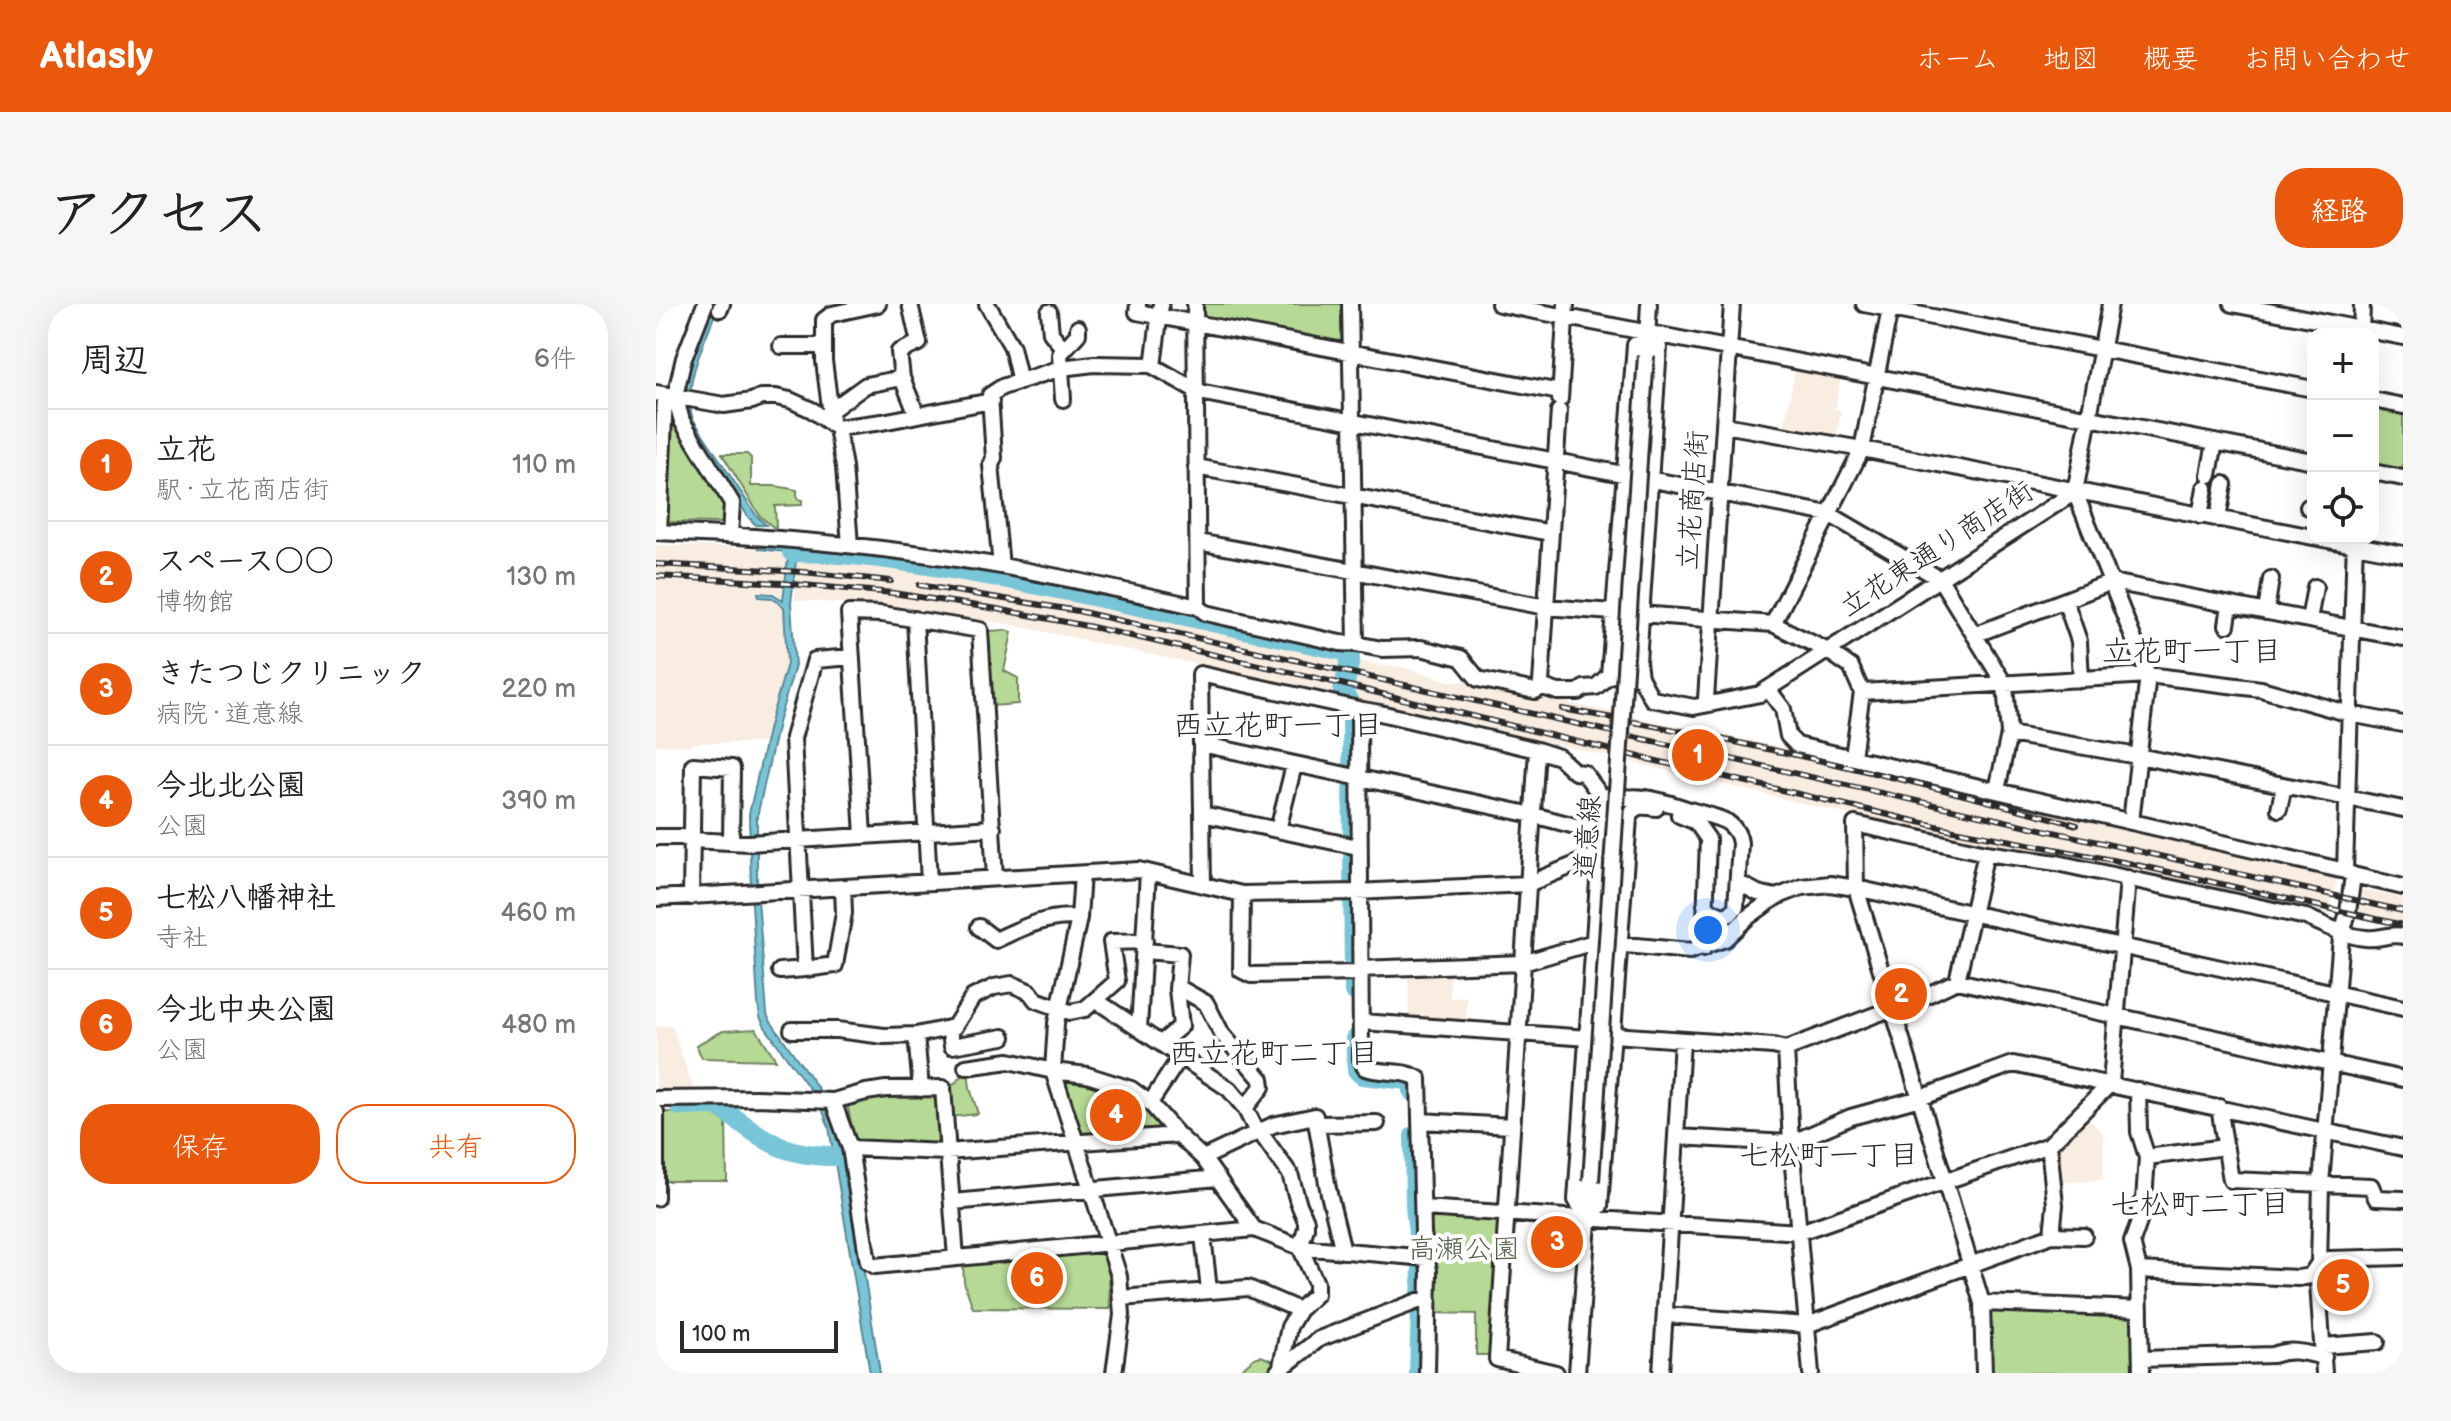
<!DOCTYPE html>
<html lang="ja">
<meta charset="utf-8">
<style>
body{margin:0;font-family:"Balsamiq Sans","Klee One",sans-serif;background:#f6f6f6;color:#222}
.controls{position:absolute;right:24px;top:24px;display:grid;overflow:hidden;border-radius:16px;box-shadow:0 8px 32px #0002}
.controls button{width:72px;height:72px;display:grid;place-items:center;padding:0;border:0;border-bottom:2px solid #e0e0e0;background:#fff;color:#222;font:40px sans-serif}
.scale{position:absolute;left:24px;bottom:20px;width:158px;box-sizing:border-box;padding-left:8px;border:4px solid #2b2b2b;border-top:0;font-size:22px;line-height:28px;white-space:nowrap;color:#2b2b2b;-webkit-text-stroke:6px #fff;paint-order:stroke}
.you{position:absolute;left:1052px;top:626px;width:28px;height:28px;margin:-20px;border:6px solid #fff;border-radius:50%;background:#1a73e8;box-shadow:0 0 0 12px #1a73e833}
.badge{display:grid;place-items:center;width:52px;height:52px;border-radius:50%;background:#ea580c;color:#fff;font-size:26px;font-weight:700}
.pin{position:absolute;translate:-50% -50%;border:4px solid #fff;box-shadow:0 2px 8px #0006}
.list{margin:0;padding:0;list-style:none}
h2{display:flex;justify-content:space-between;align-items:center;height:104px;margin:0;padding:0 32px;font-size:34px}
h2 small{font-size:26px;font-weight:400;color:#767676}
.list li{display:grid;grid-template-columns:52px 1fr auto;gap:24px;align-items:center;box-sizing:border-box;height:112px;padding:0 32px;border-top:2px solid #e0e0e0}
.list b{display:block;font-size:30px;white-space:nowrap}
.list p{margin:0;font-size:26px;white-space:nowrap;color:#767676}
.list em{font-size:26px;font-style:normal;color:#767676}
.actions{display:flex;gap:16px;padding:24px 32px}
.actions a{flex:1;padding:18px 0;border:2px solid #ea580c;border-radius:32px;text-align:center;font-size:28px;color:#ea580c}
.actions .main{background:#ea580c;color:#fff}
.icon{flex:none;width:44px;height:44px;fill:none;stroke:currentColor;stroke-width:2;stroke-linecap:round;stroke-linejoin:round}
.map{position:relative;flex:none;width:1747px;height:1069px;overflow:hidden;border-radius:32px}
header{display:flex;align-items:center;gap:48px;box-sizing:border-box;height:112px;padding:0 40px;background:#ea580c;color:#fff}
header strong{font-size:38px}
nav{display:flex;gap:44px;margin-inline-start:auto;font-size:28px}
.intro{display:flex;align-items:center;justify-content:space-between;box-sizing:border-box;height:192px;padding:0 48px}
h1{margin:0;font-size:56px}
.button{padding:20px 36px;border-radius:32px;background:#ea580c;color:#fff;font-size:28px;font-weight:700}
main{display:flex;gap:48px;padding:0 48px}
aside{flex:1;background:#fff;border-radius:32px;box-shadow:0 8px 32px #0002}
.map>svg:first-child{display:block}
.built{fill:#f9ece1}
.green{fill:#b6da95;stroke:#708260;stroke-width:2}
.water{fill:#79c5d8;stroke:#5a8793;stroke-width:2}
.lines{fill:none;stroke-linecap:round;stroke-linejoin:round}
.river{stroke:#79c5d8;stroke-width:20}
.minor-casing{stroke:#2b2b2b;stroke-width:20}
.minor{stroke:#fff;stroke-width:14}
.rail-casing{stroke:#2b2b2b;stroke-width:6}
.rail{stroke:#fff;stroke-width:3;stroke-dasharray:9;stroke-linecap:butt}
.minor-bridge-casing{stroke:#2b2b2b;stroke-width:20;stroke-linecap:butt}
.minor-bridge{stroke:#fff;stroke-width:14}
.labels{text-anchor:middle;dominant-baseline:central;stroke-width:8;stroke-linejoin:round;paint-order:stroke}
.street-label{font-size:28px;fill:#2b2b2b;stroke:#fff}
.park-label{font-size:28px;fill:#55604b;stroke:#fff}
.neighbourhood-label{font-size:30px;fill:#2b2b2b;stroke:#fff}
</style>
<header>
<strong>Atlasly</strong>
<nav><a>ホーム</a><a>地図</a><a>概要</a><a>お問い合わせ</a></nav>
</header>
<div class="intro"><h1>アクセス</h1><a class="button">経路</a></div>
<main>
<aside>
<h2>周辺<small>6件</small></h2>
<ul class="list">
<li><span class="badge">1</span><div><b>立花</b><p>駅 · 立花商店街</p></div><em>110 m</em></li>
<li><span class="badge">2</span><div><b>スペース○○</b><p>博物館</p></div><em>130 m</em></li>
<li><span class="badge">3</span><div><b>きたつじクリニック</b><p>病院 · 道意線</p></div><em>220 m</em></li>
<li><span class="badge">4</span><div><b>今北北公園</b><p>公園</p></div><em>390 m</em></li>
<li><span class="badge">5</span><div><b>七松八幡神社</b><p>寺社</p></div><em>460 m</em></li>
<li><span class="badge">6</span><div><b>今北中央公園</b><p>公園</p></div><em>480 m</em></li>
</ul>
<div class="actions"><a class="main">保存</a><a>共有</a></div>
</aside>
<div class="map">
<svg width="1747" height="1069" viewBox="0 0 1747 1069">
<rect width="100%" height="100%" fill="#fff"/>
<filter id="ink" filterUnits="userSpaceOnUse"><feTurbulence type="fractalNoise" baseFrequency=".0125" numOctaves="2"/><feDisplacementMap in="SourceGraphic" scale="16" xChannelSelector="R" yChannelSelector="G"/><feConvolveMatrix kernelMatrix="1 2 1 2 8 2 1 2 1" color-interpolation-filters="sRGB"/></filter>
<g filter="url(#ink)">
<path class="built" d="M1139,66L1185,73L1179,105L1185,107L1180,133L1128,124Z
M0,241L97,244L101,247L128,250L130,257L126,294L119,288L100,289L101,294H116L128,302L129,319L131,360L111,439H36L35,442L0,441Z
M162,250L287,265L480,303L691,350L696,356L727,362H743L793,377L811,378L1129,444L1681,574L1672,614L1430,558L1332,544L792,414L347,319L225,302L139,296L141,257Z
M1704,585L1747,595V624L1701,614Z
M794,668V694L811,693L810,720L753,717L752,669Z
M0,722H16L39,790H0Z
M1431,813L1448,831L1447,876L1403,879L1400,843Z"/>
<path class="green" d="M543,0H685V37L682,40L548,16L543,12Z
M1717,101L1747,106V166L1717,160Z
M12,105L17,106L70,199V213L65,219L10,218Z
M66,150H91L95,154V182H120L141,186V195L146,196V201L119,202L120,223H117L104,212Z
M349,326L356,328L348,367L362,374V400L335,402L332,330L333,327Z
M100,725L120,756L46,754L40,741L67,727Z
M312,766L314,784L322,810L293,813V785Z
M408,770L475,788L509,819L506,828L432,834L424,829L405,773Z
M277,787L281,793L284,840L281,843L199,838L191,799L194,796Z
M8,808L60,809L70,815L71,877H7Z
M772,908L841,913L845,917L836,1051H820V1010L775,1009Z
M440,949L448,952L453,971L454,1005L317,1004L308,978L307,961Z
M1339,1003L1472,1009L1477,1012L1480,1069H1335L1334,1007Z
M605,1052L622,1059L620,1066L614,1069H581L598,1054Z"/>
<path class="water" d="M54,0H63C51,32 25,82 37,115L100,211L110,221H100L93,214L31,117L26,87L34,53Z
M103,242L161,247L160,251L144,250L140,257L135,299L139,362L122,419L101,513V583L111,710L113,715L168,793L181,822L193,874L224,1069H214L173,823L166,805L155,787L109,723L104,713L102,699L95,583L93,510L113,422L131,360L128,303L116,294L103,293L102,289L117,290L127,296L132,254L129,248L103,245Z"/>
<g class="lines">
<path class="river" d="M136,248C204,248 280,262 347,274C463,296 578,323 693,348L694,355L687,389L694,399L696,410L698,687
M699,735L701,766L706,771L753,776L757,781V788
M24,802L57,801L65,804C109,836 126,853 184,852
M758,832L759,903L766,963L763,1069"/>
<g class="minor-casing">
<path id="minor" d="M49,0L28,54L19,92L26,117L76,199L74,231
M254,0L263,39L243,48L246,74L261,111
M331,0L356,43L364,78
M482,0L481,8L904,88
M539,0L542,303
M694,0L700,340
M843,0L1657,157
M1208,0L1657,85
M1454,0L1419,188L1492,371L1475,518
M1576,0L1747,33
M64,5L66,0
M393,8L395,29L407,44
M991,30L1003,43L982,358L984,373L996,395L1038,403L1104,390L1419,188
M1705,30L1706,0
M125,42H167
M990,51L993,0
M497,62L505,0
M0,89L68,101L96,97L105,93H120L134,96L156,106L181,124L226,118L335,97
M407,95L404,50L422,30V24
M904,95L910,0
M1717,96L1747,102
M174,107L210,81L246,74
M176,119L168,57V16L176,10L222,0
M1068,121L1206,145L1657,233
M181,124L188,163L194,241
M540,163L895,229
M1717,168L1747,174
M1553,171L1559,138
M1652,203L1657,204
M1544,212L1549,184
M1562,215L1568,180
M0,228C118,232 235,243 351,263C415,275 479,289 542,303L550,309L684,339L700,340L726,345L765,344L805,354L822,375L879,387L887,383L902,388H922L928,384L940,383L953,371L984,373
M3,228L9,91
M1662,234L1747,250
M542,238L890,303L1117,320L1172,347L1195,363L1206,388L1197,453
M345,262L335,161L338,154L334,91L346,83L405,64L438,60L495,61L543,88L1173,210L1284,275L1349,381L1353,430L1341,486
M1409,296L1423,337L1425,376
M1610,308L1615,275
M259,315L273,578
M1653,316L1659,283
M1117,320L1206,145L1235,0
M1571,321L1574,301
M1318,331L1456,278L1747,334
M953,371L979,41L991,30
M887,383L885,379L903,107
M1112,385L1127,405L1132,432L1141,441L1689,567L1697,571L1747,583
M1206,388L1492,371L1605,385L1694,410L1747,420
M1050,395L1076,0
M1353,430L1482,452L1747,505
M545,440L877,511L946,529
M881,446L841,1055L900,1069
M1623,505L1628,482
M546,510L702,543
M1023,511L1040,518L1052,535L1048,644
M622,526L638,461
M207,531L193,309L226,310L324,326L339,574
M0,533H26L35,536L93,539L337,524
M1689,567L1699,234
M426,570L423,614L400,719L397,767L431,771L475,785L494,799L522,831L547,854L598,925L644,943L771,954
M1083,579L1102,589L1120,593
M547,580L544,370L707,406
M187,584L188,609L179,661L149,665L137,434L159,356L196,353
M586,590L585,666L595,671L704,669
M35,593L37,461L76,464L75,538
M0,594L483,566L586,590L699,588L872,580L944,550L970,551
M323,623L340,636C365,624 394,610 423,614
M489,647L524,650L521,685L525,722L505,739
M704,665L867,659L938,638L1034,647L1069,635L1092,613L1120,593L1146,583L1174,580L1200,584L1747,704
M124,667L149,665
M1301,677L1330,549
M521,685L527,686L550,699L566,730L605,775L606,783L589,804
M441,697L573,785L589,804L601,828L606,831L634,870L642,898L650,917V924L644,943L660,979V990L643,1006L633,1023L624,1067
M706,718L932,734
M293,724L296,742L347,733
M483,725L492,568
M136,726H181L228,732L260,731
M957,731L1117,742L1130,745L1224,709L1244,704L1301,677L1747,775
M1130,745L1135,839L1155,1069
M310,763L353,757L397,767L463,972L466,1011L458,1069
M265,785L260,731L298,723L317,693L338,683L356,680L374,688L380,696L414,708L429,705L461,677L455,638L489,637
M1482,786L1483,828L1491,853L1488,896L1484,901L1483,918L1476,938L1483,966
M0,795L101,794L177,797
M494,799L525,752
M1563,803L1575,876L1715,882L1720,894L1747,895
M0,808V894
M764,817L856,822
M661,820L721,819
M1021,833L1135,839L1195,813L1264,794L1357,760L1747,844
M194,844L290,848L522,831
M1491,853L1569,843
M547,854L617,821L659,812L673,890L687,947
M297,898L562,874
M767,904L1144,928L1393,841L1455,779L1472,574
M932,914L920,896L946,519C954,476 1008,498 1034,506C1046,510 1060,512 1071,518C1078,523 1083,530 1084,539L1080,603L1074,610L1067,612L1052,605L1049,601
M932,914L944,902L973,514C977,500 988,502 1000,504
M547,931L553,986
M1396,931L1428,932
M300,954L287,784L230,785L210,788L177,797L194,844L212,958L219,962L598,925
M1663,959L1665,880L1685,633L1692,608L1697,571
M1661,963L1668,1069
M465,994L592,984L643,1006
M1326,999L1484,1005
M1009,1011L1151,1021L1396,931L1399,901L1393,841
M1667,1042L1721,1038
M1485,1055L1617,1051C1635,1044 1650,1049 1668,1053
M622,1067L663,1035L762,997L773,996
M771,1069L773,967L767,929L763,775C748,765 726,770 709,764L705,755L703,412L707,406L724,409L881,446L903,453L919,468L928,469L945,492L970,493
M921,1069L935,877
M1005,1069L1026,737
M1328,1069L1326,999L1200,584L1199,520L1330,549L1401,559L1650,613C1669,621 1688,632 1710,634C1723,636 1732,629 1747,632
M1485,1069L1483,966L1643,974L1654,972L1663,959L1673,955L1747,953"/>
</g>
<use href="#minor" class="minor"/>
<g class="rail-casing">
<path id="rail" d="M0,260L147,268L235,277
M0,272L125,279L237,289L341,305L436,323L673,377L992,455L1293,525L1472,559L1747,621
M263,281L422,307L1747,607
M906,405C1079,435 1251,474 1421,521"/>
</g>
<use href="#rail" class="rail"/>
<g class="minor-bridge-casing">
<path id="minor-bridge" d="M935,877L990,51"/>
</g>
<use href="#minor-bridge" class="minor-bridge"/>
</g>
</g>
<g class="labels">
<g class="street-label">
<text transform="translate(1037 196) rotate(-86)">立花商店街</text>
<text transform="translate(1281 245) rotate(-33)">立花東通り商店街</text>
<text transform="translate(932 533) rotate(-86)">道意線</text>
</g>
<g class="park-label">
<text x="808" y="945">高瀬公園</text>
</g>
<g class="neighbourhood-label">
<text x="1536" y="348">立花町一丁目</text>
<text x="622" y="422">西立花町一丁目</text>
<text x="618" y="750">西立花町二丁目</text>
<text x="1173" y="852">七松町一丁目</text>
<text x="1544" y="901">七松町二丁目</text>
</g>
</g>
</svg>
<div class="controls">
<button>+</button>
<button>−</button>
<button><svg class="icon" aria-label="locate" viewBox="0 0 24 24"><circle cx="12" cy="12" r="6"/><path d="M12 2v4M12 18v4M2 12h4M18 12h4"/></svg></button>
</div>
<div class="scale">100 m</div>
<div class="you"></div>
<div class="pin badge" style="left:1042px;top:451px">1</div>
<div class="pin badge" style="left:1245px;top:690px">2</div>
<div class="pin badge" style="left:901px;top:938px">3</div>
<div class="pin badge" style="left:460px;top:811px">4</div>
<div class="pin badge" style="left:1687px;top:981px">5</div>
<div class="pin badge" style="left:381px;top:974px">6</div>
</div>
</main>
